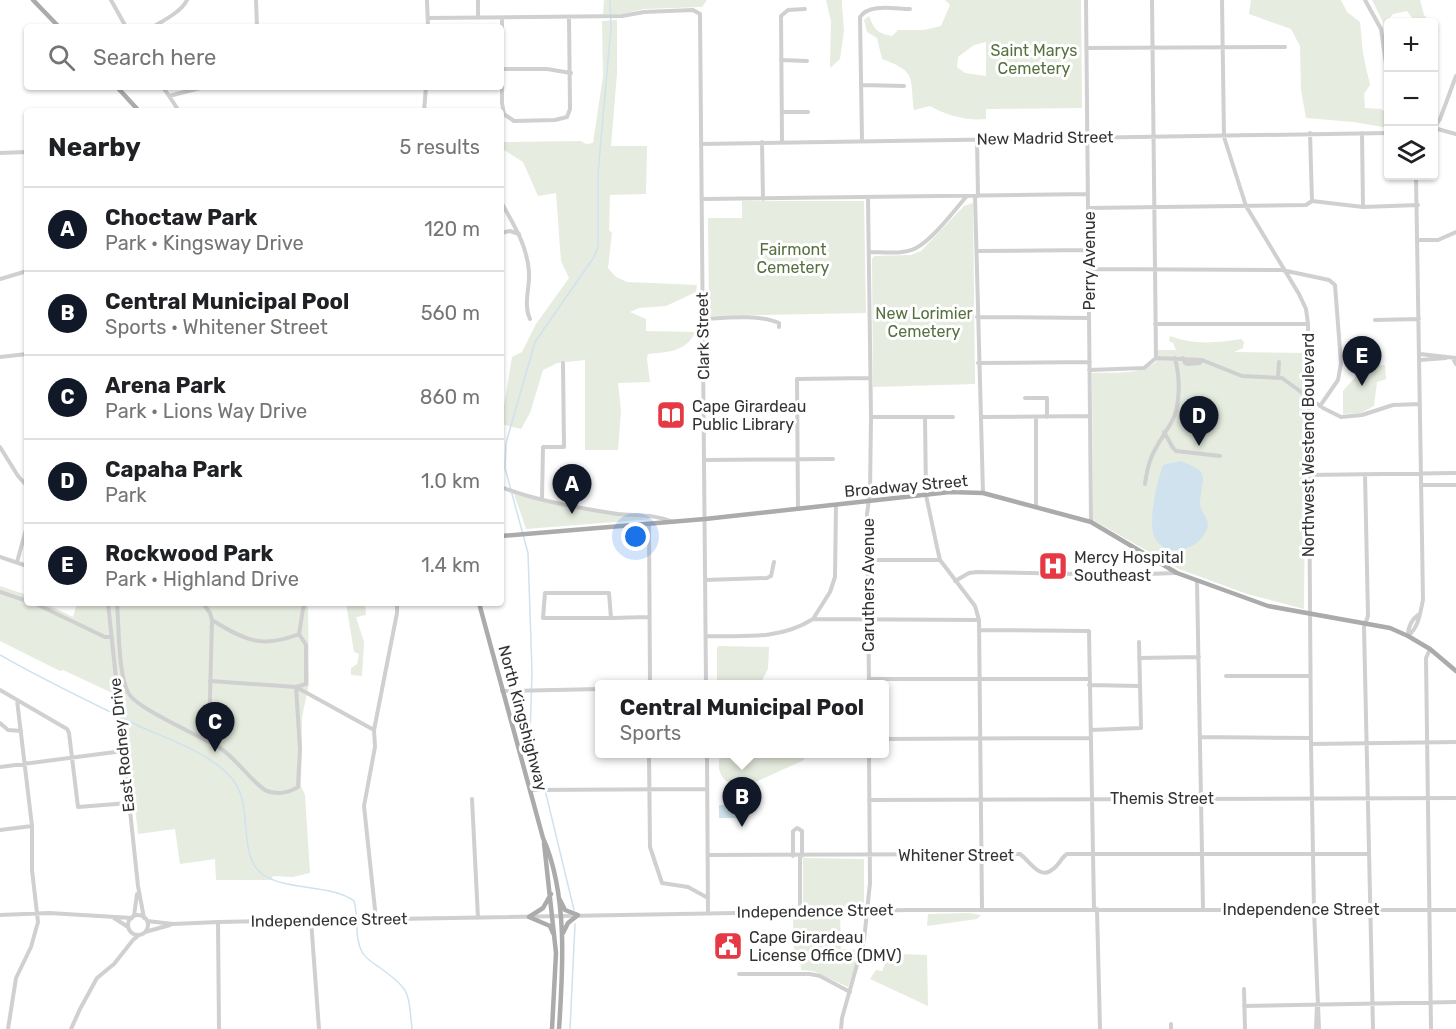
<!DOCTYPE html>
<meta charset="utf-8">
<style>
body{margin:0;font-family:Rubik,sans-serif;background:#f6f6f6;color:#202124}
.controls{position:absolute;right:18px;top:18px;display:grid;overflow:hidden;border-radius:6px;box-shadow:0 2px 4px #0004}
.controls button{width:54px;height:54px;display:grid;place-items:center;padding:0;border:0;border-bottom:2px solid #e0e0e0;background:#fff;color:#202124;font:30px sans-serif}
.you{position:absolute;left:636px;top:537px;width:21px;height:21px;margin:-15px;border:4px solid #fff;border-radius:50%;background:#1a73e8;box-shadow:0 0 0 9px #1a73e833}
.badge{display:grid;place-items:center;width:39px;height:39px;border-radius:50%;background:#111827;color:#fff;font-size:20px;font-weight:700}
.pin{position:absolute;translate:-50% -50px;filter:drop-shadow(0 2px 3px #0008)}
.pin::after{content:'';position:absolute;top:32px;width:21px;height:18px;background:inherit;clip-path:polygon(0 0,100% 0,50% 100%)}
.popup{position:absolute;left:595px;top:680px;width:294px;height:78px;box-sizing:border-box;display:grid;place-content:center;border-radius:6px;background:#fff;filter:drop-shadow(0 2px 4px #0005);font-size:20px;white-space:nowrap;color:#757577}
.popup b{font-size:22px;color:#202124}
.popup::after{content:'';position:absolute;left:50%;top:100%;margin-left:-12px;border:12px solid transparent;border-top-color:#fff}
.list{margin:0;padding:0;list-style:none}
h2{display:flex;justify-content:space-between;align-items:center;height:78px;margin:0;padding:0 24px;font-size:26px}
h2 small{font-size:20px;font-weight:400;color:#757577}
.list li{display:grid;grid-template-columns:39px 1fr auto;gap:18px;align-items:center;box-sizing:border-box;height:84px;padding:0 24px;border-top:2px solid #e0e0e0}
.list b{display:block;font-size:22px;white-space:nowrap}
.list p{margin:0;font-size:20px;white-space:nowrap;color:#757577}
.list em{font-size:20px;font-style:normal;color:#757577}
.icon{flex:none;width:33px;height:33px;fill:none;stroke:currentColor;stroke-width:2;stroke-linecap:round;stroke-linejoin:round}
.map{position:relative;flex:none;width:1456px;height:1029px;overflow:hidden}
.search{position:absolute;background:#fff;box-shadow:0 2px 4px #0004;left:24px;top:24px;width:480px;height:66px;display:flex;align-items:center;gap:15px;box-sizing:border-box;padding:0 21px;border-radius:6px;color:#757577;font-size:22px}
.panel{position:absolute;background:#fff;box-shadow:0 2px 4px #0004;left:24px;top:108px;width:480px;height:498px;border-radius:6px}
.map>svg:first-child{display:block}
.green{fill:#e6ecdf;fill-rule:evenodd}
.water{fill:#cfe2ee}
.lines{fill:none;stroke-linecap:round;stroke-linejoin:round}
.stream{stroke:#cfe2ee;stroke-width:1.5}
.minor{stroke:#d0d0d0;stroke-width:4}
.major{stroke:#ababab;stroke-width:4.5}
.labels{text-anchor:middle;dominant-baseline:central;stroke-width:6;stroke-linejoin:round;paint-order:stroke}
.park-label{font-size:16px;fill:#56703f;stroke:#fff}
.street-label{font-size:16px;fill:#333;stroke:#fff}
.poi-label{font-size:16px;fill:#333;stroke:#fff;text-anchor:start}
</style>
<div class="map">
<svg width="1456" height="1029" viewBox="0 0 1456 1029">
<rect width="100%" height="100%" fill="#fff"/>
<path class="green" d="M604,0H707L702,7L644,9L622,14H603Z
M826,0H842V4L844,31L840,59L830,68L831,21Z
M945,0H1081L1082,108L986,109V119C966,121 946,115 930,106L914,110C910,76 917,72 882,59L877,38L867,32L864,20L869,16C874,29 878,34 892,36L898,30H924L941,26L950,5ZM986,42V76L965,73L957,67L958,57L974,45Z
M1251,0H1341L1347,12L1360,22L1363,54L1370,85L1364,94L1365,108L1381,109L1388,114V128L1354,122L1306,118L1301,90L1300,46L1291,29L1249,14Z
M1372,0H1420L1424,15L1431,22H1415L1407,11L1393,14L1384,24Z
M617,20V73L611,146H647L646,194L610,195L609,230L612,233L608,268L616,277L627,282L697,285L696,292L666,306L639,308L630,312L646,319V331L695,332C687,352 667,352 648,354L647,359L650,382L618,383L621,411L618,450H585V360L557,363L543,370L530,413L521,429L501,424L512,357L522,352L536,324L569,278L561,261L556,193L538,196L523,162L501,148V142L581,141L586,144L593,143L603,76L602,21Z
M742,201H864L866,313L709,316L708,218H742Z
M973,203L975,384L873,387L872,259L874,256L911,255L921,251L964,206Z
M1170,336C1193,345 1217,343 1241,339L1244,342L1243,348L1234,352L1306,353L1304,609L1247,594L1179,569L1093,520L1092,373C1114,372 1139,376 1156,362L1158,350H1176L1173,343L1169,341Z
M1385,365L1386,379L1377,382L1374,406L1361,413L1343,414V391L1365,366Z
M514,494L591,510L653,519L526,529Z
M0,586L27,595V603H44L73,617L77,603H308L309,684L302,717L301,786L305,795L310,873L293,877L273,876L271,880H216L215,859L180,864L175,829L138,834L123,698L63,670L60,671L0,641Z
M346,603H365L366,615L356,617L364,642L362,676L351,675V668L357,664L359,654L354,652Z
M719,646L769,647L768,669L760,684H717V648Z
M721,754H809L802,761L749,785C728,790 713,774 721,754Z
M803,858L864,859V902L861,906H855L805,907L803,905Z
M969,913L981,915L977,919L927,926L928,914Z
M840,915L841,949L861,950L848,987L813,971L801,970L800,951H794L793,916Z
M892,949L899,954L927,955L928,1006L870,979L876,970L882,971Z"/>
<path class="water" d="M1180,461C1212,473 1202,474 1200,503C1200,512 1211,520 1207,529C1200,549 1167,560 1155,538C1147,523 1157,481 1163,465Z
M719,805H747V818H719Z"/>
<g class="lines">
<path class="stream" d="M0,655C45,681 92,703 139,726C169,740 212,753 233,780C254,806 237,855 262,874C285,891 332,884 354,901C359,917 354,937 362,952C366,959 373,963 379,967C411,990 408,991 412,1029
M574,910L547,798L530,736L532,672L528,553L505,468L506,443L535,342L594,257L598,247V173L611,27L610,0
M570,1029L575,924"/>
<path class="minor" d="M111,0L126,27
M256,0L257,27
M427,0L428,27
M478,0V18
M1086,0L1091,522
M1152,0L1156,358
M1222,0L1224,137L1246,206L1299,294L1306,309L1308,324L1311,744L1314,910L1319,1029
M1365,0L1381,29L1388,78
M428,18L622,16L644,12L693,10L700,14L706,684
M502,18V103L504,114L514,121L555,120L567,117L570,109L569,17
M153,27C164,20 181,12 187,0
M1086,48L1285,47
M781,60L807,61
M502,69H547L571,73
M862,85L904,86
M163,87L179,111
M169,96L204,87
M424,111L426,87
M782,112H808
M1434,127L1440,119L1456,76
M1434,128L1456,134
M1310,133L1312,201
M1362,133L1363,207
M977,139L978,196
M862,141L860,17C869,3 895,9 910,9
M762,142L763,199
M782,142L781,16L788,10L805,9
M701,144L1388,133
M0,153L27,152
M975,196L983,493
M868,198L871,417L870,492L867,514L869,684
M702,199L1088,194
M501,202C514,225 527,245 529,272C530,288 523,304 530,319
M1089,208L1306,205L1312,201L1363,207L1418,205
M501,233L510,231L519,234
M1417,240H1438L1456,232
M977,251L1089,250
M869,252C883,252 903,255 916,248C932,240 954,211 966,197
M1089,269L1282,270L1329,280L1335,285L1341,363L1338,380L1320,406
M0,279L27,271
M977,317L1089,318
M703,319C723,318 760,314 779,323V327
M1375,320L1419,319
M1155,324H1308
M1420,354L1456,358
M0,357L27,354
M1183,358L1185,363L1188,364L1200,363L1202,360
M1453,358L1456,364
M1420,360L1446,358
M978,363L1090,362
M1089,370L1144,368L1156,358L1202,360L1242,376L1282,378L1323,408L1341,417L1362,415L1393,405L1420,404
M1278,377L1279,362
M1025,398H1047V417
M871,417H953
M925,417L926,495L937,547L940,560L975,606L979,620L982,909
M981,417L1090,416
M1036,417V507
M1164,432L1173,448L1176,451L1220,456
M0,447L18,476L27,486
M704,460L833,459
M1365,474L1368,616L1364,627L1373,1029
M1309,475L1456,473
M1145,484C1149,454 1156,448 1171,423C1181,406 1180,377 1175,358
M1421,485H1456
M501,487C533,500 584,509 618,514C637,516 655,514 673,522
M542,498L543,447H564L563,363
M798,509L797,379L870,378
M649,524L650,684
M0,557L27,566
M868,560H940
M17,562L27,526
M705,580L767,578L771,576L774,562
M955,581L969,573L977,572L1082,574L1091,576L1176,573
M1197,581L1203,909
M0,592L27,601
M545,593H609L611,618H543Z
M34,603L105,637H110
M108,603L138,886L144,918
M117,603C119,625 118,677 129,694C139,710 201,736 220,748C236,758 255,786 267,791C279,795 288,793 298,787L300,749L296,687L306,684V645L299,634L304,603
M203,603L210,613L212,620L209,734L206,739
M611,618L649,617
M813,619L830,592L835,577L836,505
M212,620C244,640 262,649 299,634
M980,630L1089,631L1094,909
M1408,635C1408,627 1412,619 1418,615
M707,636C744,636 780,640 813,619L979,620
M1408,636C1419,627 1420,613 1423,600L1416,176
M1430,649L1426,658L1431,1029
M1139,658L1199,657
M1226,676H1310
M869,679H1089
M210,681L296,687L374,730
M1089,685L1139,686
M0,690L67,729L69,733L78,807L129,803
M502,691L600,689
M0,723L8,730L21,731
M1091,730L1141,728L1139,642
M1201,737L1311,738
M885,739L1091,738
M1311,744L1456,742
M649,754L650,847L662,883L688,887L708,898
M707,754L708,913
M0,767L123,751
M530,790L707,789
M472,799L478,918
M869,800L1456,798
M0,830L32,826
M708,855L1020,854C1030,861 1040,881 1053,869C1059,865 1061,858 1067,854H1369
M793,856V831L797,828L802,831V856
M1097,909L1100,1029
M800,911V856
M0,915L49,913L132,918
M128 925a10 10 0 1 1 20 0a10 10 0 1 1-20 0Z
M134,916L137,894
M114,918L128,927
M376,919L364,806L375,747L374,730L397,613V603
M311,920L319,1029
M147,921L173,924L218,922L909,910H1456
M218,922L219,1029
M145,932L170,925
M739,974H810L820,976L850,992
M1244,989L1245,1029
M1244,1006L1456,1002
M1171,1024V1029
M8,1029L16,978L31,947L38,922L32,870V826L17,700
M71,1029L80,1009L97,978L114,964L133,940L139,935
M841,1029L842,1018L864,940L870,883L869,754
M1316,1029L1317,1005"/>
<path class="major" d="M33,0L59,27
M117,87L139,111
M501,536L705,519L950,492L983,493L1091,522L1177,573L1268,606L1390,628L1408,636L1430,649L1456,671
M479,603L543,838C568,894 563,970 559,1029
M544,843L556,953L552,1029
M560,900L565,910L578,915L568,923L563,933
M529,917L550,926L553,933
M529,917L543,908L551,894"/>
</g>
<defs>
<g id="library-square" transform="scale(1.5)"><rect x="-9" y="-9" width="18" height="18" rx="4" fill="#e63946" stroke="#fff"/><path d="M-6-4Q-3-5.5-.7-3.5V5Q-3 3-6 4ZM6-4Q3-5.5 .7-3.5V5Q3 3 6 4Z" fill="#fff"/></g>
<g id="hospital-square" transform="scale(1.5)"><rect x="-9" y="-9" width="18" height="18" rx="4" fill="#e63946" stroke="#fff"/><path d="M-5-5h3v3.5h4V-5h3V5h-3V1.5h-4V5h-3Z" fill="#fff"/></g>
<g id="civic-square" transform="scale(1.5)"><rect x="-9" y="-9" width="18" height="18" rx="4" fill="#e63946" stroke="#fff"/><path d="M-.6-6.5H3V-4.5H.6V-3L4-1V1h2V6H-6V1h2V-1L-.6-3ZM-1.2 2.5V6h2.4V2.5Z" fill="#fff"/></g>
</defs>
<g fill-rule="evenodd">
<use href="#library-square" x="671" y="415"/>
<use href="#hospital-square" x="1053" y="566"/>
<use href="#civic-square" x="728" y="946"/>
</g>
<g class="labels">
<g class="park-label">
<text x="1034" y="50">Saint Marys<tspan x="1034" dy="18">Cemetery</tspan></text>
<text x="793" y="249">Fairmont<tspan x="793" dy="18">Cemetery</tspan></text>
<text x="924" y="313">New Lorimier<tspan x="924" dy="18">Cemetery</tspan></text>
</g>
<g class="street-label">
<text transform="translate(1045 138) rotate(-1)">New Madrid Street</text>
<text transform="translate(1089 261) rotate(-90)">Perry Avenue</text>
<text transform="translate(703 336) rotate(-91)">Clark Street</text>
<text transform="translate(1308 445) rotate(-90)">Northwest Westend Boulevard</text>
<text transform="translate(906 486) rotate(-5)">Broadway Street</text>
<text transform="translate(868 585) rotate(-90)">Caruthers Avenue</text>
<text transform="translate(523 718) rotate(75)">North Kingshighway</text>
<text transform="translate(122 745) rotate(-96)">East Rodney Drive</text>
<text x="1162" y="798">Themis Street</text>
<text x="956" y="855">Whitener Street</text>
<text x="1301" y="909">Independence Street</text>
<text transform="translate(815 911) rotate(-1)">Independence Street</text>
<text transform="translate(329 920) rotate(-1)">Independence Street</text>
</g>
<g class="poi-label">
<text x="692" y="406">Cape Girardeau<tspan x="692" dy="18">Public Library</tspan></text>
<text x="1074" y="557">Mercy Hospital<tspan x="1074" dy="18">Southeast</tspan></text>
<text x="749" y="937">Cape Girardeau<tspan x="749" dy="18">License Office (DMV)</tspan></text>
</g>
</g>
</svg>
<div class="controls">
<button>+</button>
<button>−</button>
<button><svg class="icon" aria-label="layers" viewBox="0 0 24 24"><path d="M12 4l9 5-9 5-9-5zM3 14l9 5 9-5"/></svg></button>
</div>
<div class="you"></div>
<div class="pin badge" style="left:572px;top:514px">A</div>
<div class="pin badge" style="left:742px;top:827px">B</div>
<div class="popup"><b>Central Municipal Pool</b>Sports</div>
<div class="pin badge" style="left:215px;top:752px">C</div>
<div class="pin badge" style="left:1199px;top:446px">D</div>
<div class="pin badge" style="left:1362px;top:386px">E</div>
<div class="search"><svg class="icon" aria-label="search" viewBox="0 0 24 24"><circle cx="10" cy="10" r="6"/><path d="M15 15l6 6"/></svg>Search here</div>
<section class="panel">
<h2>Nearby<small>5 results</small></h2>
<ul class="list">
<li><span class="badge">A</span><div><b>Choctaw Park</b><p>Park · Kingsway Drive</p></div><em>120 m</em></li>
<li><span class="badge">B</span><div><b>Central Municipal Pool</b><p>Sports · Whitener Street</p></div><em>560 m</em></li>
<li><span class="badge">C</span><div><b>Arena Park</b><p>Park · Lions Way Drive</p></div><em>860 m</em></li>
<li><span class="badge">D</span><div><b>Capaha Park</b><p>Park</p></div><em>1.0 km</em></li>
<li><span class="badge">E</span><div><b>Rockwood Park</b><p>Park · Highland Drive</p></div><em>1.4 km</em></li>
</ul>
</section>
</div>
